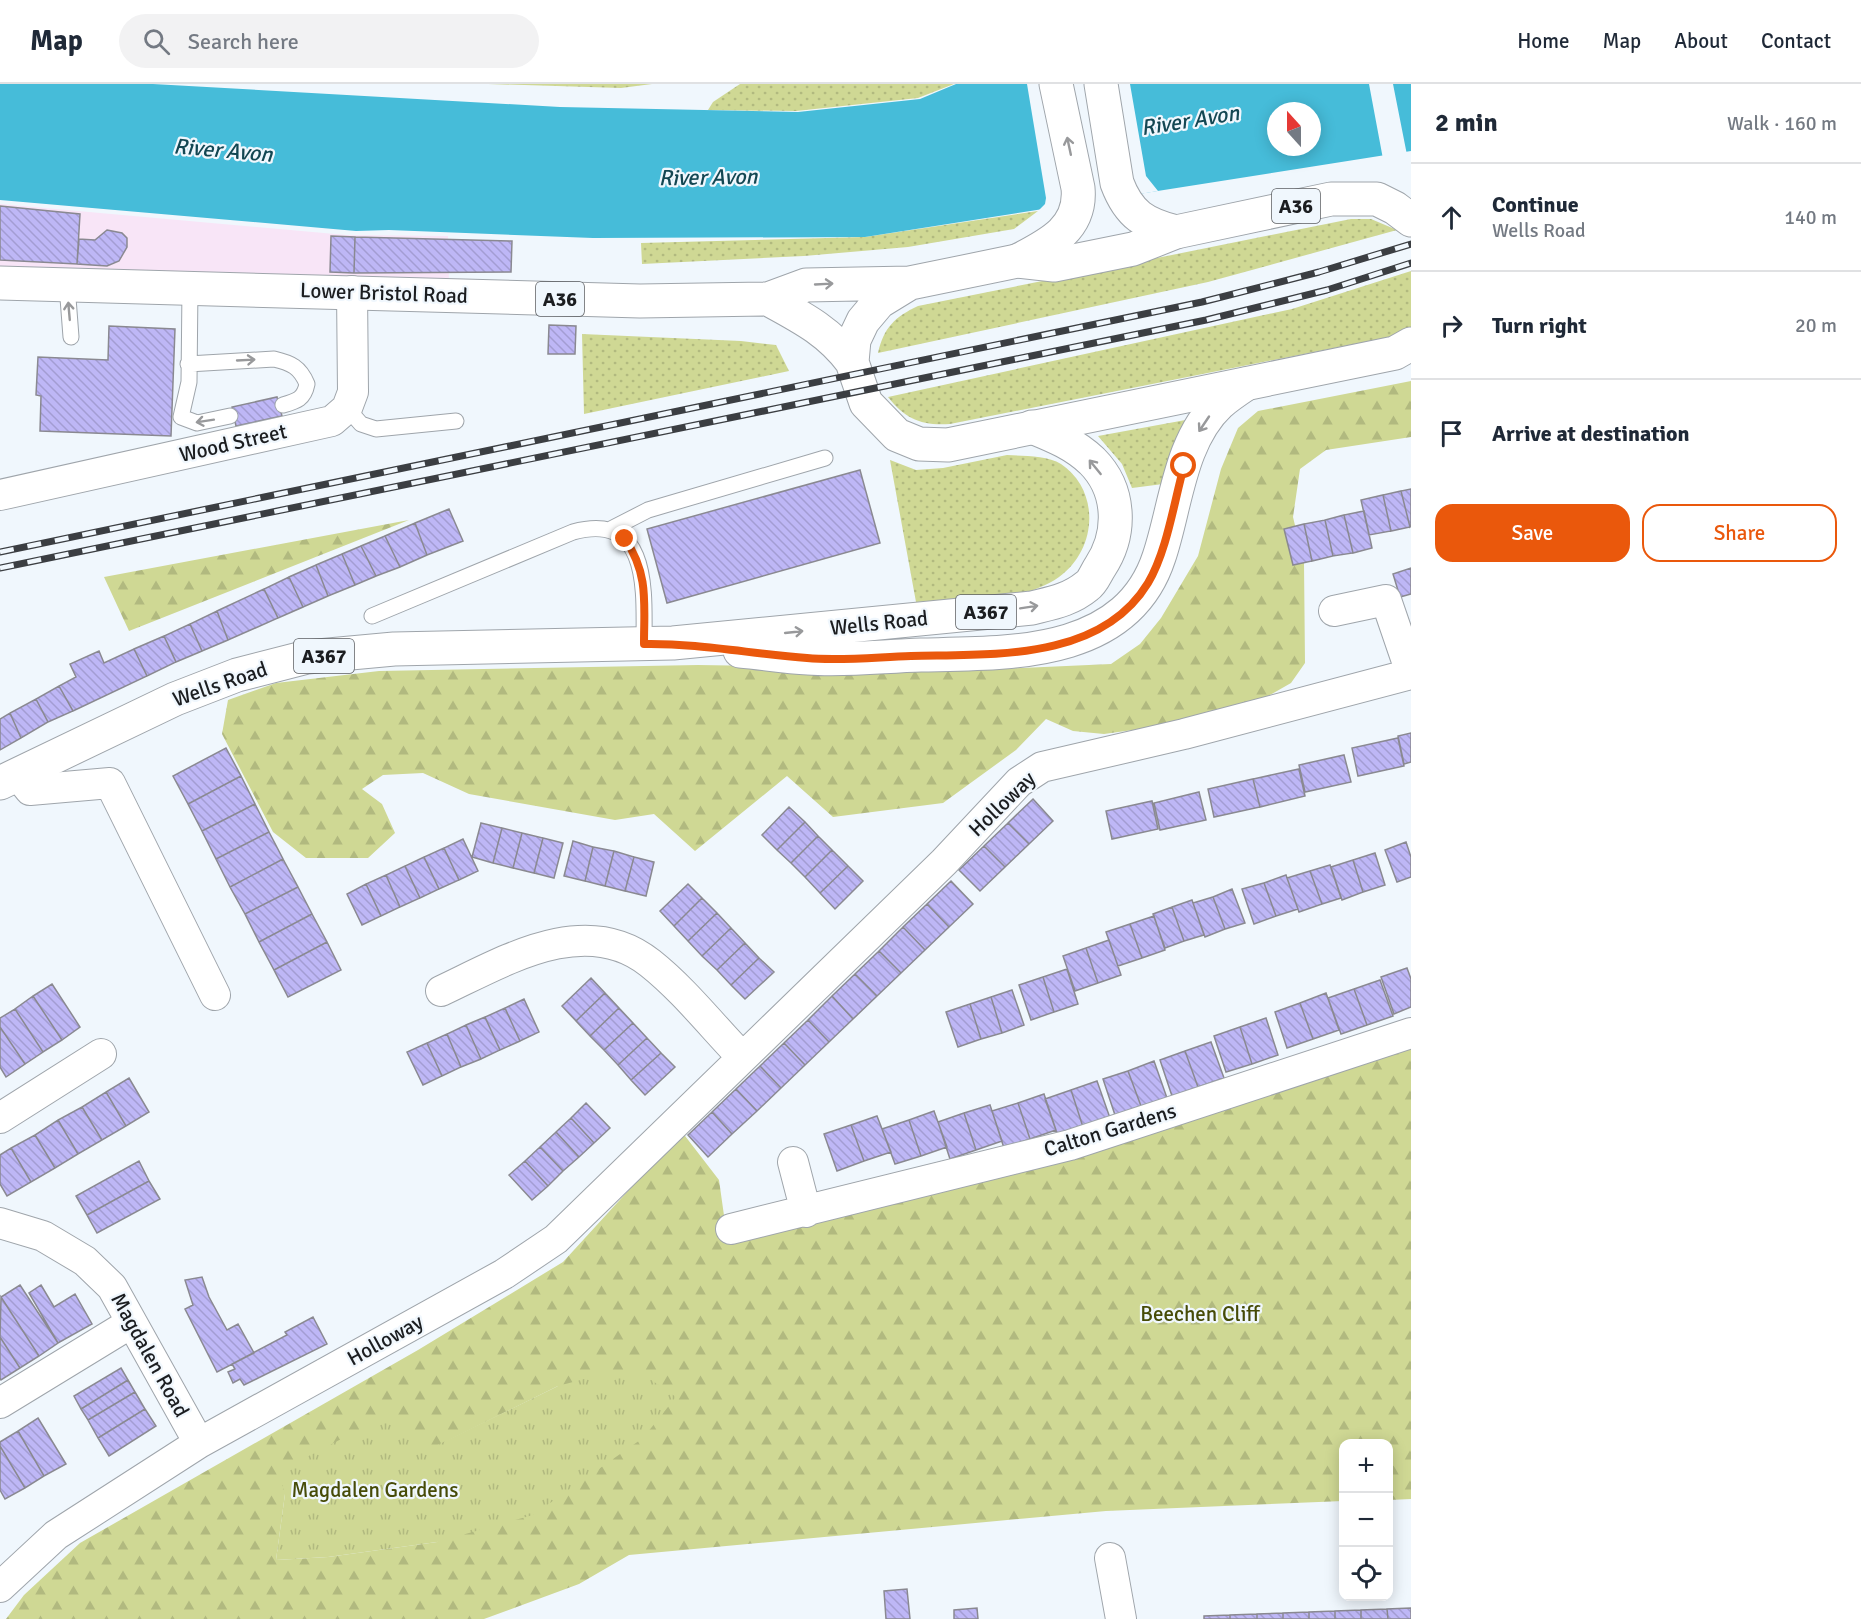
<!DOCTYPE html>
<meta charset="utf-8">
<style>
body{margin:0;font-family:Signika,sans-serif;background:#f2f2f3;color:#1f2937}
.controls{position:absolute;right:18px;bottom:18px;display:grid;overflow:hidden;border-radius:12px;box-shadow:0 3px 15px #0003}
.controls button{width:54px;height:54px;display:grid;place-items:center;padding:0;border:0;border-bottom:2px solid #e0e1e3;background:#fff;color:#1f2937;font:30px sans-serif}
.compass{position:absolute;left:1267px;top:18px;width:54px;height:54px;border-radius:50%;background:#fff;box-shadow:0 3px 15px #0003;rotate:339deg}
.stop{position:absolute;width:18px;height:18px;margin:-14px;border:4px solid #ea580c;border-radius:50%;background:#fff}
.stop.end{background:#ea580c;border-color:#fff;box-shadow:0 2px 6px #0008}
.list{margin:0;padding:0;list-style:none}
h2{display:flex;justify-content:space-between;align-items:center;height:78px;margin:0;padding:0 24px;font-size:26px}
h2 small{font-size:20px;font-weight:400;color:#747a83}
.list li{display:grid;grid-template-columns:39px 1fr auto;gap:18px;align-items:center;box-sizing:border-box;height:108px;padding:0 24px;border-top:2px solid #e0e1e3}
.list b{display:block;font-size:22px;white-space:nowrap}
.list p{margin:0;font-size:20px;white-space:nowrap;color:#747a83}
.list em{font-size:20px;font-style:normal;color:#747a83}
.actions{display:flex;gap:12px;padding:18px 24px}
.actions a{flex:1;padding:14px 0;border:2px solid #ea580c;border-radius:18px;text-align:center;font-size:21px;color:#ea580c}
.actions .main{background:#ea580c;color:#fff}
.icon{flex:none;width:33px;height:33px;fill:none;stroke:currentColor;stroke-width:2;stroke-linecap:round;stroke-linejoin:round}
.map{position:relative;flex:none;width:1411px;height:1535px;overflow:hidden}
header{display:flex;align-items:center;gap:36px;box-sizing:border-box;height:84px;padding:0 30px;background:#fff;border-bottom:2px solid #e0e1e3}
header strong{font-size:28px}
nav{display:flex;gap:33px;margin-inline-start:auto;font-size:21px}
.search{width:420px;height:54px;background:#f2f2f3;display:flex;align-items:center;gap:15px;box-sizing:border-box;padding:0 21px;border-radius:33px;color:#747a83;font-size:22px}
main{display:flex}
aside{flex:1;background:#fff}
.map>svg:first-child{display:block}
.commercial{fill:#f8e5f7}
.grass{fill:url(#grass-dots)}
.forest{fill:url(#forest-firs);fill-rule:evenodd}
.park{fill:url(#park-tufts)}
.water{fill:#46bcd9;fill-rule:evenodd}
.pier{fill:#f0f7fd}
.building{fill:url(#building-back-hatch);stroke:#8a8991;stroke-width:1.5}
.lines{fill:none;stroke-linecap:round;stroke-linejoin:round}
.lane-casing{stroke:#9fa5ab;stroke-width:17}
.street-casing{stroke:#9fa5ab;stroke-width:32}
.primary-casing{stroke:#9fa5ab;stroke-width:35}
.highway-casing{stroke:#9fa5ab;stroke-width:35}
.lane{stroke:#fff;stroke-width:15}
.street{stroke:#fff;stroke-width:30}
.primary{stroke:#fff;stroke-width:33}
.highway{stroke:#fff;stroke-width:33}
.rail-casing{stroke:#3b3e42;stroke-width:7}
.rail{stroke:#f0f7fd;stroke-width:4.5;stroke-dasharray:14;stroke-linecap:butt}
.oneway{stroke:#98999b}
.route{stroke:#ea580c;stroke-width:8}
.labels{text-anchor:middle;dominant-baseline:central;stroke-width:4.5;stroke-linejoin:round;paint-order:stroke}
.shield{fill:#f0f7fd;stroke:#5b5e62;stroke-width:1.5}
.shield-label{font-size:20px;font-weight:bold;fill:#1b1d20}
.street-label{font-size:21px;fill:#1b1d20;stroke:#f0f7fd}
.park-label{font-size:21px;fill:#464b07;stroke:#f0f7fd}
.water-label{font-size:22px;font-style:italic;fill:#134753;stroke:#f0f7fd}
</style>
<header>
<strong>Map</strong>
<div class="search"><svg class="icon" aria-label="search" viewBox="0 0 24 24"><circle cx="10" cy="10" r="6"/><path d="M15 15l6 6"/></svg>Search here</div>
<nav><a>Home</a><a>Map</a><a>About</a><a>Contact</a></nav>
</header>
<main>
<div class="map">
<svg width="1411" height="1535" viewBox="0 0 1411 1535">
<defs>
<pattern id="grass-dots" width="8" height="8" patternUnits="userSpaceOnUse" patternTransform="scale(1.5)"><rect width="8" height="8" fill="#cfd894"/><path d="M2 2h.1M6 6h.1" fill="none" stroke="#b1b97f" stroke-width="1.8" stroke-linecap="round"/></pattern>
<pattern id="forest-firs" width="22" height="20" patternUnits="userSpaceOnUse" patternTransform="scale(1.5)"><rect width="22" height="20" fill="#cfd894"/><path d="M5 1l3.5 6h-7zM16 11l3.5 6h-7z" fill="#b1b97f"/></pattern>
<pattern id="park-tufts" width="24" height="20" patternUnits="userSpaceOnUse" patternTransform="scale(1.5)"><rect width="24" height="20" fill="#cfd894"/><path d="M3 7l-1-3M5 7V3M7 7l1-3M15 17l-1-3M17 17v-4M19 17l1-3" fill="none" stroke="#b1b97f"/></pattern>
<pattern id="building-back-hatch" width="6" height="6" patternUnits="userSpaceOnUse" patternTransform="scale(1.5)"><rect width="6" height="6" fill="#beb7f6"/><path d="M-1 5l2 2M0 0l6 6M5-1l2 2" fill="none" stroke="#a39dd3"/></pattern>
</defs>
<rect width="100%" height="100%" fill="#f0f7fd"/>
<path class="commercial" d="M0,120L346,151L448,152L449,200L0,191Z"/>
<path class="grass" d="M488,0H652L621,4Z
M740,0H954L918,14L796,27L708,26L713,18Z
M1038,127L1014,145L908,163L804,172L642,180L641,159L865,153Z
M1351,135H1371L1397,146L1208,198L878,269C884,243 895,233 918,222Z
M1411,187V246L1400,251L950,340C922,342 905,335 888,313L1292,225Z
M582,250L741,257L776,261L789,287L584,330Z
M1191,335L1173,363L1163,400L1132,404L1122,380L1098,352Z
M1007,371C1023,372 1047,371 1061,380C1101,407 1097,466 1059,493C1021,520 961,515 916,518L890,376L916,386L943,384Z"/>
<path class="forest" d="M1411,297V353L1326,366L1300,385L1293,433L1304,479L1305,579L1291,599L1261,616L1183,639L1104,650L1073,647L1046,635L1016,666L943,719L833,733L787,692L695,767L654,730L615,736L469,710L423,689L383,691L362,705L382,720L395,749L368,774H306L273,748L222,650L228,616L276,599L379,587L698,581L998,585L1111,580L1140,560L1161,534L1198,472L1221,385L1238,344L1258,327Z
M409,436L129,547L104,493Z
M1411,958V1415L1389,1416L1388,1360H1344L1343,1417L1106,1427L629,1471L579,1500L484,1535H6L24,1511L80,1459L418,1266L563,1178L682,1048L719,1096L728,1160L790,1146L1074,1070ZM558,1302L437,1458L328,1473L276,1476L285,1410L423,1369Z"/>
<path class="park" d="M614,1287L647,1293L676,1313L643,1354L533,1431L437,1458L328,1473L276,1476L285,1410L278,1388L391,1329L423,1368L558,1302Z"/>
<path class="water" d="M0,0H153L560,23L798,28L920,15L956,0H1411V67L865,153L593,154L389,146L356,147L0,116ZM1276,27H1312V63H1276Z"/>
<path class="pier" d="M1027,0H1130L1146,92L1158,107L1038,127L1045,120L1046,114Z
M1369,0H1393L1407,71L1383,75Z"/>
<path class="building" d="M0,122L80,130L77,180L0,176Z
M107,146L122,149L127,154V163L119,177L107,182L77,180L79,155L95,156Z
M331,152L355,153L354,189L330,188Z
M355,153L512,157L511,188L354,189Z
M549,241L576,242L575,270H548Z
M109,242L175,245L171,352L40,347L41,312L36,311L38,273L108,276Z
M277,313L282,332L236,342L232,323Z
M860,386L880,459L667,519L647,445Z
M1411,405V442L1410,443L1401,407Z
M1401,407L1410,443L1391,447L1383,411Z
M1383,411L1391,447L1369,451L1361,416Z
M449,425L463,457L427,471L415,439Z
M1364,427L1372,464L1353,469L1344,431Z
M1344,431L1353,469L1333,472L1325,436Z
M1325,436L1333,472L1312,477L1304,440Z
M415,439L427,471L400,483L385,452Z
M1304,440L1312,477L1293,481L1284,445Z
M385,452L400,483L376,492L361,462Z
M361,462L376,492L355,501L342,470Z
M342,470L355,501L328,512L316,481Z
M316,481L328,512L303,523L289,493Z
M1411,484V510L1400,513L1393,490Z
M289,493L303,523L278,534L264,505Z
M264,505L278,534L228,556L217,527Z
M217,527L228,556L202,567L190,540Z
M190,540L202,567L176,578L164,552Z
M164,552L176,578L147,592L134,565Z
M134,565L147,592L73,627L59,602L76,593L70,580L99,567L104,579Z
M59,602L73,627L48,638L36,615Z
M36,615L48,638L21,654L10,629Z
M10,629L21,654L0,666V635Z
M1411,649V678L1404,680L1398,652Z
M1398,654L1404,682L1358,692L1352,664Z
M226,664L241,692L188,720L173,692Z
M1344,671L1351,698L1305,708L1299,681Z
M1299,685L1305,712L1260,723L1253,695Z
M241,692L255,720L202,747L188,720Z
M1253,695L1260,723L1214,733L1208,705Z
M1199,708L1206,736L1160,746L1154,719Z
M1033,715L1053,737L1029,760L1008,739Z
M1152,717L1158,745L1112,755L1106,727Z
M255,720L269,748L216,775L202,747Z
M789,723L805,738L777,766L762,751Z
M805,738L818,752L791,779L777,766Z
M481,739L502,744L493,779L472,773Z
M1008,739L1029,760L1005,783L984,762Z
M502,744L522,749L513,784L493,779Z
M269,748L283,775L230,803L216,775Z
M522,749L543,754L534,789L513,784Z
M818,752L832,766L805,793L791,779Z
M543,754L563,759L554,794L534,789Z
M463,755L478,787L459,796L444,764Z
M573,757L593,763L585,797L564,792Z
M1406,758L1411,773V793L1397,798L1385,766Z
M984,762L1005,783L980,807L959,786Z
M593,763L614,767L605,802L585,797Z
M444,764L459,796L439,805L424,773Z
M832,766L848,782L820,809L805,793Z
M614,767L634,773L625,807L605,802Z
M1375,769L1385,801L1363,808L1353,776Z
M424,773L439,805L420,814L405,782Z
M634,773L654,778L646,812L625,807Z
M283,775L298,803L245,830L230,803Z
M1353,776L1363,808L1342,816L1331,783Z
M1330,781L1341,814L1322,820L1310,787Z
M405,782L420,814L400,823L386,791Z
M848,782L863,797L835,825L820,809Z
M1310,787L1322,820L1299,828L1287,794Z
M386,791L400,823L381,832L366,800Z
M1286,791L1298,825L1276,832L1264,799Z
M951,797L973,820L949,843L927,820Z
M1264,799L1276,832L1254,840L1242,805Z
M366,800L381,832L362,841L347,810Z
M688,800L702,814L674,842L660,827Z
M298,803L312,830L259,858L245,830Z
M1232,805L1245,839L1225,845L1213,813Z
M1213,813L1225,845L1205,853L1193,819Z
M702,814L717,829L688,857L674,842Z
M1192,816L1204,851L1184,857L1172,823Z
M927,820L949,843L925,866L903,843Z
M1172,823L1184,857L1165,864L1153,830Z
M717,829L731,844L702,872L688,857Z
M312,830L327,858L274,886L259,858Z
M1154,832L1165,866L1142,874L1130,840Z
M1130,840L1142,874L1118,882L1106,848Z
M903,843L925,866L901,889L879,867Z
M731,844L745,859L717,886L702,872Z
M1109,856L1121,891L1098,899L1086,864Z
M327,858L341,886L288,913L274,886Z
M745,859L759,874L731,901L717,886Z
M1086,864L1098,899L1075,907L1063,872Z
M879,867L901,889L877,912L855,890Z
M759,874L774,888L745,915L731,901Z
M1407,884L1411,895V923L1394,930L1381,893Z
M1067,885L1078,920L1054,928L1043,893Z
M855,890L877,912L853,935L832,912Z
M1043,893L1054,928L1031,936L1019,901Z
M591,894L605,909L576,937L562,922Z
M1380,896L1393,932L1367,941L1354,905Z
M52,900L80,943L62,956L33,912Z
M1354,905L1367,941L1341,950L1328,914Z
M1012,906L1024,941L1002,949L991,913Z
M605,909L619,924L590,952L576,937Z
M1326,909L1339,946L1313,955L1300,919Z
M33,912L62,956L43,968L15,925Z
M832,912L853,935L829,958L808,936Z
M991,913L1002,949L981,955L970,920Z
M524,915L539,948L520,957L505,924Z
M1300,919L1313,955L1287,964L1275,928Z
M970,920L981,955L958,963L946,928Z
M505,924L520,957L500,966L485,933Z
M619,924L633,939L604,966L590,952Z
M15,925L43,968L25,980L0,943V934Z
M485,933L500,966L481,975L466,941Z
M1266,934L1278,971L1252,980L1240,943Z
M808,936L829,958L805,981L784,959Z
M633,939L647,954L618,981L604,966Z
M466,941L481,975L461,983L447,950Z
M0,943L25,980L6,993L0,983Z
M1240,943L1252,980L1226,988L1214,952Z
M447,950L461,983L442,992L427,959Z
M647,954L661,969L631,996L618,981Z
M1211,958L1224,994L1198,1003L1185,967Z
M427,959L442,992L423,1001L407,968Z
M784,959L805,981L781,1004L760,982Z
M1185,967L1198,1003L1172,1012L1160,976Z
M661,969L675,983L645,1011L631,996Z
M1154,977L1167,1014L1141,1022L1128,987Z
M760,982L781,1004L757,1027L736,1005Z
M1128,987L1141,1022L1115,1031L1103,995Z
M129,994L149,1028L126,1042L106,1008Z
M1097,997L1110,1034L1083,1043L1071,1006Z
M736,1005L757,1027L732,1050L712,1028Z
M1071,1006L1083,1043L1058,1052L1045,1015Z
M106,1008L126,1042L102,1056L82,1023Z
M1044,1010L1056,1046L1030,1055L1018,1019Z
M586,1019L610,1044L594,1059L571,1034Z
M1018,1019L1030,1055L1004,1064L992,1027Z
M990,1021L1002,1057L976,1066L964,1029Z
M82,1023L102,1056L78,1070L58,1036Z
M934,1027L947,1063L921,1072L909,1036Z
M712,1028L732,1050L708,1073L688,1051Z
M964,1029L976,1066L950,1075L938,1038Z
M877,1032L891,1068L864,1077L851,1041Z
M571,1034L594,1059L579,1073L556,1048Z
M58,1036L78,1070L55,1084L35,1051Z
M909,1036L921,1072L895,1080L882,1045Z
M851,1041L864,1077L837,1087L824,1050Z
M556,1048L579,1073L563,1087L540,1063Z
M35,1051L55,1084L31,1098L11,1064Z
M540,1063L563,1087L548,1102L525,1077Z
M11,1064L31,1098L7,1112L0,1100V1071Z
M139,1077L149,1097L87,1131L76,1112Z
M525,1077L548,1102L532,1116L509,1091Z
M149,1097L160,1115L97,1149L87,1131Z
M202,1193L209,1213L227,1246L238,1240L254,1269L217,1288L185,1225L193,1221L185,1196Z
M20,1201L58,1259L39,1272L1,1213Z
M41,1201L54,1223L75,1210L92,1240L58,1259L29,1209Z
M1,1213L39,1272L20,1284L0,1253Z
M313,1233L327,1260L244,1301L240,1295L233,1299L228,1288L235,1285L232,1280L287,1251L285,1248Z
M0,1253L20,1284L1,1296L0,1294Z
M121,1284L128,1296L81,1325L74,1312Z
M128,1296L135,1308L88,1336L81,1325Z
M135,1308L145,1325L98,1354L88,1336Z
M145,1325L156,1342L109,1372L98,1354Z
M38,1334L66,1380L44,1392L18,1347Z
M18,1347L44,1392L25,1404L0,1362V1358Z
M0,1362L25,1404L5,1415L0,1406Z
M907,1505L910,1535H886L884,1507Z
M977,1524L978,1535H954V1526Z
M1411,1524V1535H1388L1387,1525Z
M1387,1525L1388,1535H1361V1526Z
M1361,1526V1535H1335V1527Z
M1335,1527V1535H1309V1528Z
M1309,1528V1535H1283V1529Z
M1283,1529V1535H1257V1530Z
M1257,1530V1535H1230V1531Z
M1230,1531V1535H1204V1532Z"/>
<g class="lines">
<g class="lane-casing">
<path id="lane" d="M67,201L71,253
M190,204L189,298L181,333L197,339L230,332
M188,280L274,275C291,279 300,283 307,300C304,315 297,317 283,321
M347,324L361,340L376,345L456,337
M609,446L648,426L825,374
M372,532L573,448C651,427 644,509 644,560"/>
</g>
<g class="street-casing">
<path id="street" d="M0,411L332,337L347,324L353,308L352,207
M1334,527L1386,516L1411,589
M18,691L30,706L110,699L215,911
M441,907C503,878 585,827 650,879C684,906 712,942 742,973
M0,1034L101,970
M793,1078L806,1128
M0,1139L43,1152L85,1177L112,1203L199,1359
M731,1145L1070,1061L1411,949
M0,1319L131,1239
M1110,1474L1121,1535
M0,1503L56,1451L199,1359L504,1190L556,1155L944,778L1019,698L1042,683L1184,650L1411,590"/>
</g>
<g class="primary-casing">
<path id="primary" d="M1101,0L1117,99C1129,131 1145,140 1176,148
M1017,177C1048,161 1082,145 1078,104L1056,0
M740,567C763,569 785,573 808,574C845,577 884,572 921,571C1007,569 1126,574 1159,473C1176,423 1179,357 1220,319C1228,312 1237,306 1246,300
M0,699L175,615L237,591L307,573L394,565L673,559L1032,524C1052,519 1070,516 1087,502C1093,498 1096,489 1100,483C1122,450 1121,406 1092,377C1074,360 1054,352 1032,343"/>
</g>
<g class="highway-casing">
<path id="highway" d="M1411,136L1395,124L1377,115H1331L1176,148L1133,165L1054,181L1017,177L910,199L879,218L863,237L854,256L852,278L866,319L897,351L919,360L948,361L1395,269L1411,260
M0,199L640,217L768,215L806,201L910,199
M768,215C801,233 829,247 852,278"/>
</g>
<use href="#lane" class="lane"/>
<use href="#street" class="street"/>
<use href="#primary" class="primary"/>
<use href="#highway" class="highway"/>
<g class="rail-casing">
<path id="rail" d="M0,468L1202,218L1319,188L1411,160
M0,484L1206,236L1327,206L1411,179"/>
</g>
<use href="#rail" class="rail"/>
</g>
<defs><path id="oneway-shaft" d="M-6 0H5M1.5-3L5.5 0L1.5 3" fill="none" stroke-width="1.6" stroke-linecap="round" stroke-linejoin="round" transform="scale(1.5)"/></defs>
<g class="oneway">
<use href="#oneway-shaft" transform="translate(1069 62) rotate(-102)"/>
<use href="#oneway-shaft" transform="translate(824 200) rotate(-3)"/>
<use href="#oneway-shaft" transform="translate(69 227) rotate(-95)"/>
<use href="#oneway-shaft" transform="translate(246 276) rotate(-3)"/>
<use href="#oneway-shaft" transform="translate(205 337) rotate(171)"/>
<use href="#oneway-shaft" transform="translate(1204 340) rotate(124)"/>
<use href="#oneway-shaft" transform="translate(1095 383) rotate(-129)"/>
<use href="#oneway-shaft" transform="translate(1029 523) rotate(-9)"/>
<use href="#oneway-shaft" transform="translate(794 548) rotate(-6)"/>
</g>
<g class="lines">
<path class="route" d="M625,455C649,490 644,520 644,560C698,559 752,570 807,574C841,577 877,573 911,572C990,570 1100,578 1148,499C1167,467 1174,418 1184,382"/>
</g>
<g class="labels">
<g class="shield">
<rect x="1272" y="105" width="48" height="34" rx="4.5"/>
<rect x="536" y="198" width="48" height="34" rx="4.5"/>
<rect x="956" y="511" width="60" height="34" rx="4.5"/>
<rect x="294" y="555" width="60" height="34" rx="4.5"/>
</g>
<g class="shield-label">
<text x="1296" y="122">A36</text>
<text x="560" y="215">A36</text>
<text x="986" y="528">A367</text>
<text x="324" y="572">A367</text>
</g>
<g class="street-label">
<text transform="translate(384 209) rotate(2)">Lower Bristol Road</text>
<text transform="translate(233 359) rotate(-13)">Wood Street</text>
<text transform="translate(879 539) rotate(-6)">Wells Road</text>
<text transform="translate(220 600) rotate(-19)">Wells Road</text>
<text transform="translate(1002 720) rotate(-44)">Holloway</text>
<text transform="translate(1110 1046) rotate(-17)">Calton Gardens</text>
<text transform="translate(385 1256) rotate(-29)">Holloway</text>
<text transform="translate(150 1271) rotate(61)">Magdalen Road</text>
</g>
<g class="park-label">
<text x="1200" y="1230">Beechen Cliff</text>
<text x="375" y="1406">Magdalen Gardens</text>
</g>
<g class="water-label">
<text transform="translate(1190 36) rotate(-9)">River Avon</text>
<text transform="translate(223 66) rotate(5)">River Avon</text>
<text transform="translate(708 93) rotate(-1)">River Avon</text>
</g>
</g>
</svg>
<div class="controls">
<button>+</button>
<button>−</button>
<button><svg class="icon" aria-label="locate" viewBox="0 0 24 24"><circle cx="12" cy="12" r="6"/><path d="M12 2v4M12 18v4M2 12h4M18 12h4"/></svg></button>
</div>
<svg class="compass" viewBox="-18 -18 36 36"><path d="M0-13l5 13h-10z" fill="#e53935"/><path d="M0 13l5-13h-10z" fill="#747a83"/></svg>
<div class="stop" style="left:1184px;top:382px"></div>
<div class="stop end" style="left:625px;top:455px"></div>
</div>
<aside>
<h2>2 min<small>Walk · 160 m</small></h2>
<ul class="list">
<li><svg class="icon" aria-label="ahead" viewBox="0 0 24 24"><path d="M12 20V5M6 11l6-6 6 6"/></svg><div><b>Continue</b><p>Wells Road</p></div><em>140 m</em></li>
<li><svg class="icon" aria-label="right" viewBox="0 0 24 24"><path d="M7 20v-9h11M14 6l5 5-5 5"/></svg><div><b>Turn right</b></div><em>20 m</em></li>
<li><svg class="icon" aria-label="arrive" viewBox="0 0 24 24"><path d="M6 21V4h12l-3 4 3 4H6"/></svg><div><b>Arrive at destination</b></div></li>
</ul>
<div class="actions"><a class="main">Save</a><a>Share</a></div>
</aside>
</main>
